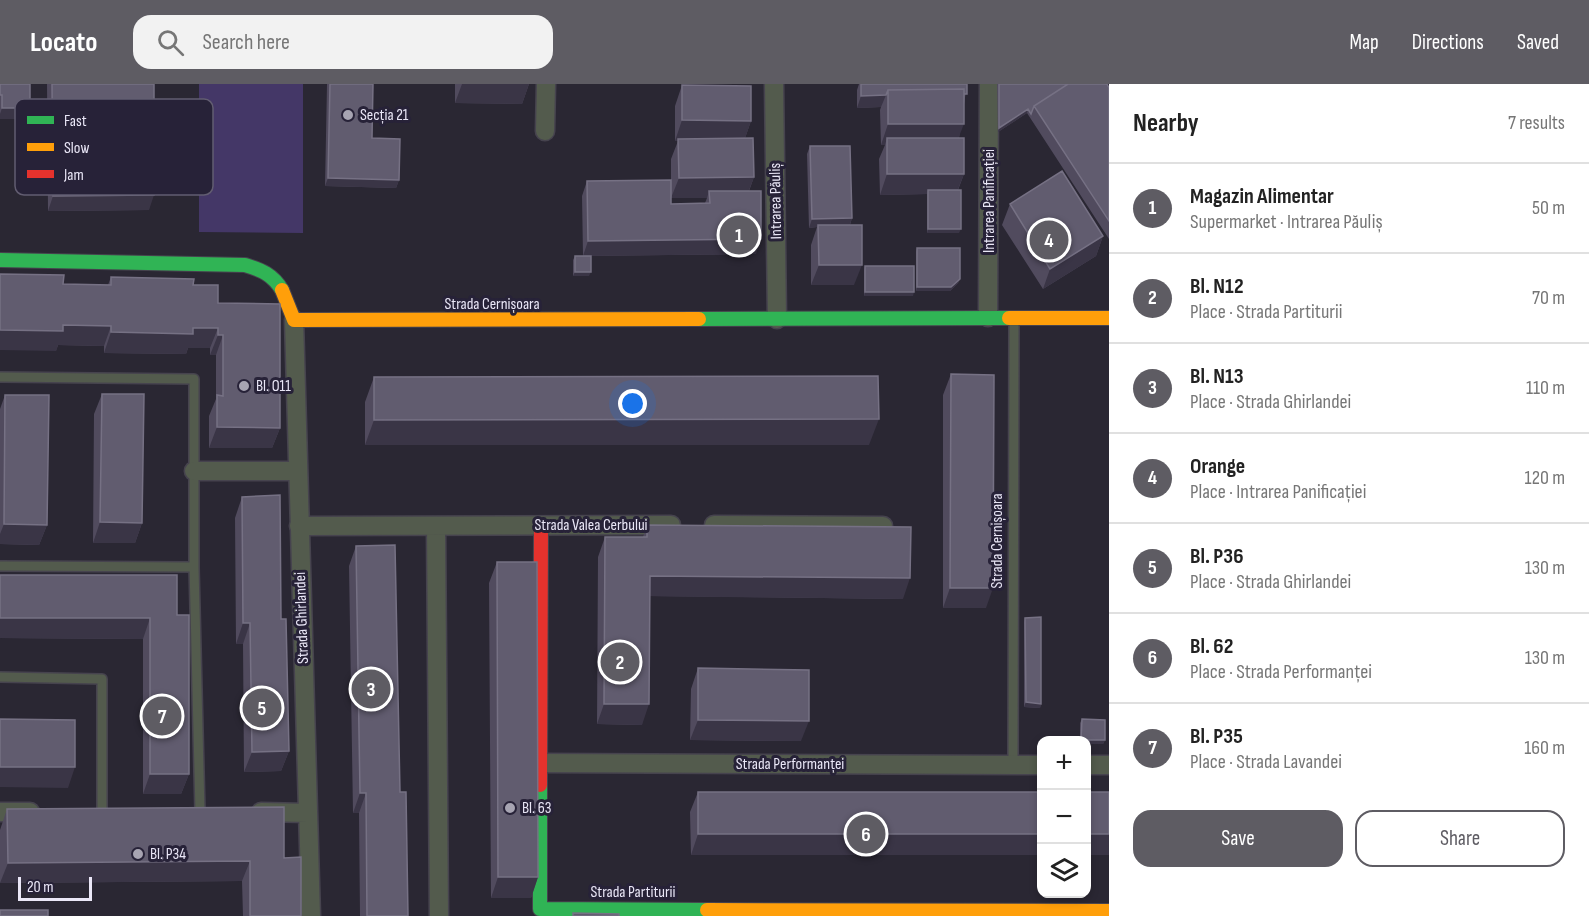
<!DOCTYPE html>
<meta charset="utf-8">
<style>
body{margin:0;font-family:"Sofia Sans Condensed",sans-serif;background:#f2f2f2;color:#222}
.controls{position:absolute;right:18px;bottom:18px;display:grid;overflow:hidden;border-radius:12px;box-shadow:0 3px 9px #0003}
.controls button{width:54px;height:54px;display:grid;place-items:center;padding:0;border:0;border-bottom:2px solid #e0e0e0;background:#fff;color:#222;font:30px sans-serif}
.scale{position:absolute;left:18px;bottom:15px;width:74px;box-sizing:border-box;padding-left:6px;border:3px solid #eae7f7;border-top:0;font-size:16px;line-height:21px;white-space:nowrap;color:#eae7f7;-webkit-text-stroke:4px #272238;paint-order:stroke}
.you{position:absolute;left:633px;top:320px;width:21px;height:21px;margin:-15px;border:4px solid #fff;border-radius:50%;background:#1a73e8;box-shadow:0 0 0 9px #1a73e833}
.badge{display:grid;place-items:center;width:39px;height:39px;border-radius:50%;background:#5e5c63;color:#fff;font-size:20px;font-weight:700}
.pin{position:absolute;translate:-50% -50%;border:3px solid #fff;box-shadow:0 2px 6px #0006}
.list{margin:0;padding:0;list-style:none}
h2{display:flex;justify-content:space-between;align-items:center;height:78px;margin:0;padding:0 24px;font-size:26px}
h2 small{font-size:20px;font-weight:400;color:#767676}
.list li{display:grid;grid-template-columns:39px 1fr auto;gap:18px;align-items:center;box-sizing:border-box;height:90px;padding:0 24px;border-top:2px solid #e0e0e0}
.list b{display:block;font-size:22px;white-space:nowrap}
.list p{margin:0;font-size:20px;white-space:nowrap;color:#767676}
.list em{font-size:20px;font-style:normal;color:#767676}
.actions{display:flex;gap:12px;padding:18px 24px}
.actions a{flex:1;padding:14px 0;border:2px solid #5e5c63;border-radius:18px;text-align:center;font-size:21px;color:#5e5c63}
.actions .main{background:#5e5c63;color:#fff}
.icon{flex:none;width:33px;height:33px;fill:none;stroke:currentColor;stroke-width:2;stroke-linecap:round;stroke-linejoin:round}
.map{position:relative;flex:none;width:1109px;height:832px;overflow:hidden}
header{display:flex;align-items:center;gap:36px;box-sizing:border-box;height:84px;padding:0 30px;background:#5e5c63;color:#fff}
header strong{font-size:28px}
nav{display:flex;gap:33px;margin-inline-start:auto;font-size:21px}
.search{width:420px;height:54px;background:#f2f2f2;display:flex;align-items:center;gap:15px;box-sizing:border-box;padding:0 21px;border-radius:18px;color:#767676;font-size:22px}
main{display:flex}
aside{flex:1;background:#fff}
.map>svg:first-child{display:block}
.green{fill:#443767}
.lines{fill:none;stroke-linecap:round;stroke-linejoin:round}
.lane-casing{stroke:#46434e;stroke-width:12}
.street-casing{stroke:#46434e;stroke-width:21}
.fast-casing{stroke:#46434e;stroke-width:16}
.slow-casing{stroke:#46434e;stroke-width:16}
.jam-casing{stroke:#46434e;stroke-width:16}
.lane{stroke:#535b4d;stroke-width:9}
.street{stroke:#535b4d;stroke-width:18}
.fast{stroke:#30b455;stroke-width:14}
.slow{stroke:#ff9f0a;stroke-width:14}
.jam{stroke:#e5322d;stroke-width:14}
.wall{fill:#514b5e}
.shaded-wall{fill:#3a3546}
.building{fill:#615c6f;stroke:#767184;stroke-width:1.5}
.poi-dot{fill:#a7a4b2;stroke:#272238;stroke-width:2}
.labels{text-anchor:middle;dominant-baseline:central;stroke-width:6;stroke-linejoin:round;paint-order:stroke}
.poi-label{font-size:16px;fill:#eae7f7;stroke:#272238;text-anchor:start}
.street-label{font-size:16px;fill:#eae7f7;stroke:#272238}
.key{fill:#272238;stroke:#625d71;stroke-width:1.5}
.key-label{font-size:16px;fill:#eae7f7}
</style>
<header>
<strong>Locato</strong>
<div class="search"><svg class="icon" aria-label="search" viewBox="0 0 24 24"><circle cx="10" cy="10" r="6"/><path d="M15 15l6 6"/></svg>Search here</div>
<nav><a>Map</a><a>Directions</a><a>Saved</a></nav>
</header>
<main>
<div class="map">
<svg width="1109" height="832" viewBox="0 0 1109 832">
<rect width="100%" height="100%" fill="#2a2733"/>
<path class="green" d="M199,0H303V149L199,148Z"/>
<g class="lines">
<g class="lane-casing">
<path id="lane" d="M0,293L194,295V483L200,728
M0,482L194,483
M0,593L102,595V728
M1013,681L1014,237"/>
</g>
<g class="street-casing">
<path id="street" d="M774,0L777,235
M545,47L546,0
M988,233L989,0
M294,236L311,832
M194,387H297
M714,441L883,442
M299,442L671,441
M436,442L439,832
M539,679L1042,681
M1086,681H1109
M0,728H30
M261,728L308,729"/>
</g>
<g class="fast-casing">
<path id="fast" d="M0,176L245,181C262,186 273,191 282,206
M699,235L1009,234
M540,701V825L707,826"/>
</g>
<g class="slow-casing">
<path id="slow" d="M282,206L294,236L699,235
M1009,234H1109
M707,826L1109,827"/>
</g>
<g class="jam-casing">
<path id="jam" d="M540,701L541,441"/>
</g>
<use href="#lane" class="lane"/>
<use href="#street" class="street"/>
<use href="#fast" class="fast"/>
<use href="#slow" class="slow"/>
<use href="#jam" class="jam"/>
</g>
<path class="wall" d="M0,0L30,24L26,35H0Z
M47,0H154L149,126L48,127Z
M327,0H373L372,54L399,96L396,104L325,102Z
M455,0H529L522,20L455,19Z
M859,0H967L959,54L964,90L958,106L959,149H927V110L880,111L879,75L885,61H881L880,26L881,23L857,24V6Z
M997,0H1107L1109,4V155L1027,29L998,48Z
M682,1L751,37L745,54L754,93L749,107L756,170L583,172L589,192H573V176L575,172H583L582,112L587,97L671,120L705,119L707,114H671V75L678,57H675V22Z
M810,62L852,134L850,141L854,201H811V161L817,143L809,144L807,70Z
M1010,120L1103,152L1096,172L1043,205L1002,141Z
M917,164L960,195L958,199L950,207H916V168Z
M865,182L913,212H864V186Z
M111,193L193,201L218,219L280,344L272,364H209V332L216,315V271H210V264H188L186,270L104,269V262L58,261L56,267L63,200L108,201Z
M951,290L986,524H943V311Z
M374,293L869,361H365V318Z
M102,310L142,439L135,459H93L94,330Z
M5,311L47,441L39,461L0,460V325Z
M242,413L281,535L289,667L281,687L244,688L243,560H236L235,434Z
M647,441L903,515L650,512L642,641L597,640L598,473L605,453H643Z
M356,462L400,708L408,832H360L359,729H353L349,482Z
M497,478L538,793L531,814H491L489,499Z
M177,531L189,690L181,710H143V555L0,554Z
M1025,534L1041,620L1040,624L1024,623V538Z
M698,584L801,657L690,656L691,605Z
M1082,635L1105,656L1103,660H1086V657H1080V639Z
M698,708H1041V771H691L690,728Z
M7,725L284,774L301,832H243L242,797L0,799V746Z"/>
<path class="shaded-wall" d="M462,0H529L522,20L455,19Z
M886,11L881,23L857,24L861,12Z
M2,24H30L26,35H0V30Z
M1028,25L1027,29L998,48L999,44Z
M682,36L751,37L744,57H675Z
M888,40H964L956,60L887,54L885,61H881Z
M887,90H964L956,110L928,106L927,110L880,111Z
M754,93L746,114L709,107L707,114H671L679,94Z
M328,94L399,96L396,104L325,102Z
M154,111L149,126L48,127L53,112Z
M852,134L849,143L818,141L817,143L809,144L812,135Z
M928,145H961L959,149H927Z
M1103,152L1096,172L1043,205L1050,185Z
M761,155L756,170L583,172L588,157Z
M819,181H862L854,201H811Z
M575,188H591L589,192H573Z
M960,195L958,199L950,207H916L917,203Z
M865,208H914L913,212H864Z
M63,241L111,242L104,262L58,261L56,267L0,266V246Z
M193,244H218L210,264H188L186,270L104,269L111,248Z
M218,251H223L216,271H210Z
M879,335L869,361H365L374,336Z
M217,343L280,344L272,364H209Z
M100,438L142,439L135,459H93Z
M4,440L47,441L39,461L0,460V450Z
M650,492L910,494L903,515L643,512Z
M950,504H993L986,524H943Z
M0,534H150L143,555L0,554Z
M243,539H250L243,560H236Z
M1026,618L1041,620L1040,624L1024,623Z
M604,620H649L642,641L597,640Z
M698,636L809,637L801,657L690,656Z
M1081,656H1105L1103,660H1086V657Z
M289,667L281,687L244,688L252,668Z
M0,683H75L68,704L0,703Z
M150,690H189L181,710H143Z
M360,709H366L359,729H353Z
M698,750H1041V771H691Z
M1086,750H1109V771H1086Z
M250,777L242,797L0,799L8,779Z
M498,793H538L531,814H491Z"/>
<path class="building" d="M0,0H30V24H2V11H0Z
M52,0H154V111L53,112Z
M330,0H373L372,54L400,55L399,96L328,94Z
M861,0H967V10H964V5L888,6L886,11L861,12Z
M999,0H1068L1034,22L1031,30L1028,25L999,44Z
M1068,0H1107L1109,4V137L1034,22Z
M682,1L751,2V37L682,36Z
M964,5V40H888V6Z
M753,54L754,93L679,94L678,55Z
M887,54H964V90H887Z
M810,62H850L852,134L812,135Z
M1062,87L1103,152L1050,185L1010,120Z
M671,96V120L710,119L709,107H761V155L588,157L587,97Z
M928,106H961V145H928Z
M818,141H862V181H819Z
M917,164H960V195L951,203H917Z
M575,172H591V188H575Z
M865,182H914V208H865Z
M0,190L64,191L63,200L111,201V193L194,195L193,201H218V219L280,220V344L217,343V311L223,312V251H218V244H193V250L111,248V242L63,241V247L0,246Z
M951,290L994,291L993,504H950Z
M878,292L879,335L374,336V293Z
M102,310H144L142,439L100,438Z
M5,311H49L47,441L4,440Z
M280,411L281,535H286L289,667L252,668L250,539H243L242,413Z
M647,441L911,443L910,494L650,492L649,620H604L605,453H647Z
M395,461L400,708H406L408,832H367L366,709H360L356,462Z
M497,478H537L538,793H498Z
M0,491H177V531H189V690H150V534H0Z
M1041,533V620L1026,618L1025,534Z
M698,584L809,586V637L698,636Z
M0,635L75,636V683H0Z
M1082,635L1105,636V656H1081Z
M698,708H1041V750H698Z
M1086,708H1109V750H1086Z
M284,723V774L301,773V832H250V777L8,779L7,725Z
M0,826H48V832H0Z
M573,829L619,830V832H573Z"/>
<g class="poi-dot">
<circle cx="348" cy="31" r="6"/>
<circle cx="244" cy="302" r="6"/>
<circle cx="510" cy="724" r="6"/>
<circle cx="138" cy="770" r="6"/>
</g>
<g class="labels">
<g class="poi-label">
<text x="360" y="31">Secția 21</text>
<text x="256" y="302">Bl. O11</text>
<text x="522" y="724">Bl. 63</text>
<text x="150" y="770">Bl. P34</text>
</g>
<g class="street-label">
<text transform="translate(776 117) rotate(-91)">Intrarea Păuliș</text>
<text transform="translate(989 117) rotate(-90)">Intrarea Panificației</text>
<text x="492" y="220">Strada Cernișoara</text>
<text x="591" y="441">Strada Valea Cerbului</text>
<text transform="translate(997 457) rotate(-90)">Strada Cernișoara</text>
<text transform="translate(302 534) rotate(-92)">Strada Ghirlandei</text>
<text x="790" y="680">Strada Performanței</text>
<text x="633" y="808">Strada Partiturii</text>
</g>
</g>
<rect x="15" y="15" width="198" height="96" rx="9" class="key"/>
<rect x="27" y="32" width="27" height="8" fill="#30b455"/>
<rect x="27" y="59" width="27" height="8" fill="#ff9f0a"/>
<rect x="27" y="86" width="27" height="8" fill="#e5322d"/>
<g class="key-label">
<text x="64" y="42">Fast</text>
<text x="64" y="69">Slow</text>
<text x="64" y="96">Jam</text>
</g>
</svg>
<div class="controls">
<button>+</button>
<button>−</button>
<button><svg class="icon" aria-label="layers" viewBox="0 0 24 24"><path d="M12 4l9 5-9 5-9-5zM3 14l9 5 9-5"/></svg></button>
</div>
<div class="scale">20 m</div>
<div class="you"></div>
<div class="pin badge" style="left:739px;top:151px">1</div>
<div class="pin badge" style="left:620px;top:578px">2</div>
<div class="pin badge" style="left:371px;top:605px">3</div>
<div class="pin badge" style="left:1049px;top:156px">4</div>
<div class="pin badge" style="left:262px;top:624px">5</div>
<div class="pin badge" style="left:866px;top:750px">6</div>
<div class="pin badge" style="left:162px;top:632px">7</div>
</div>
<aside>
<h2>Nearby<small>7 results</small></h2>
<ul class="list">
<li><span class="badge">1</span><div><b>Magazin Alimentar</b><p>Supermarket · Intrarea Păuliș</p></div><em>50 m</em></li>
<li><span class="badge">2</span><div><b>Bl. N12</b><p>Place · Strada Partiturii</p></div><em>70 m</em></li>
<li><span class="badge">3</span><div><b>Bl. N13</b><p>Place · Strada Ghirlandei</p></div><em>110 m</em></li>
<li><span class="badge">4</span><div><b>Orange</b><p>Place · Intrarea Panificației</p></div><em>120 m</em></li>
<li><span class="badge">5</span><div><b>Bl. P36</b><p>Place · Strada Ghirlandei</p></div><em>130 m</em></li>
<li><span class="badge">6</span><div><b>Bl. 62</b><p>Place · Strada Performanței</p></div><em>130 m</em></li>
<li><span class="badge">7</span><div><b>Bl. P35</b><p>Place · Strada Lavandei</p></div><em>160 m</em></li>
</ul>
<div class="actions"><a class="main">Save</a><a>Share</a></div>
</aside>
</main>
